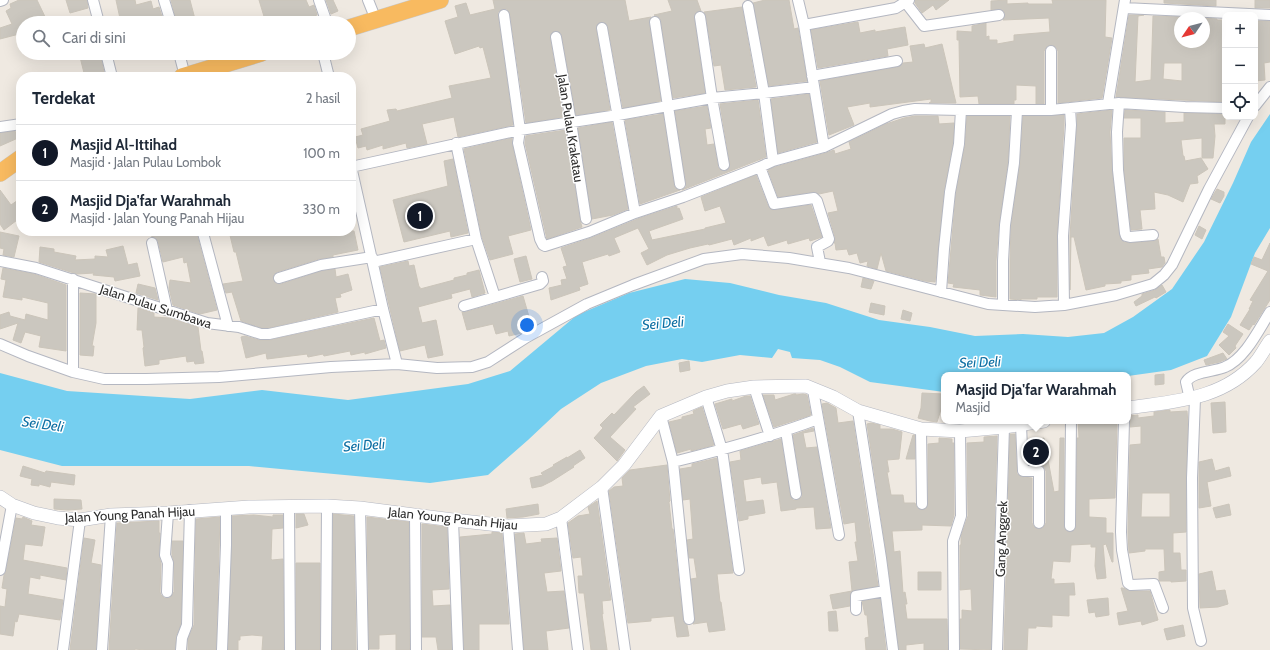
<!DOCTYPE html>
<html lang="id">
<meta charset="utf-8">
<style>
body{margin:0;font-family:Cabin,sans-serif;background:#f2f2f3;color:#1f2937}
.controls{position:absolute;right:12px;top:12px;display:grid;overflow:hidden;border-radius:8px;box-shadow:0 4px 16px #0002}
.controls button{width:36px;height:36px;display:grid;place-items:center;padding:0;border:0;border-bottom:1px solid #e0e1e3;background:#fff;color:#1f2937;font:20px sans-serif}
.compass{position:absolute;left:1174px;top:12px;width:36px;height:36px;border-radius:50%;background:#fff;box-shadow:0 4px 16px #0002;rotate:235deg}
.you{position:absolute;left:527px;top:325px;width:14px;height:14px;margin:-10px;border:3px solid #fff;border-radius:50%;background:#1a73e8;box-shadow:0 0 0 6px #1a73e833}
.badge{display:grid;place-items:center;width:26px;height:26px;border-radius:50%;background:#111827;color:#fff;font-size:13px;font-weight:700}
.pin{position:absolute;translate:-50% -50%;border:2px solid #fff;box-shadow:0 1px 4px #0006}
.popup{position:absolute;left:941px;top:372px;width:190px;height:52px;box-sizing:border-box;display:grid;place-content:center;border-radius:8px;background:#fff;filter:drop-shadow(0 1px 3px #0005);font-size:13px;white-space:nowrap;color:#747a83}
.popup b{font-size:15px;color:#1f2937}
.popup::after{content:'';position:absolute;left:50%;top:100%;margin-left:-8px;border:8px solid transparent;border-top-color:#fff}
.list{margin:0;padding:0;list-style:none}
h2{display:flex;justify-content:space-between;align-items:center;height:52px;margin:0;padding:0 16px;font-size:17px}
h2 small{font-size:13px;font-weight:400;color:#747a83}
.list li{display:grid;grid-template-columns:26px 1fr auto;gap:12px;align-items:center;box-sizing:border-box;height:56px;padding:0 16px;border-top:1px solid #e0e1e3}
.list b{display:block;font-size:15px;white-space:nowrap}
.list p{margin:0;font-size:13px;white-space:nowrap;color:#747a83}
.list em{font-size:13px;font-style:normal;color:#747a83}
.icon{flex:none;width:22px;height:22px;fill:none;stroke:currentColor;stroke-width:2;stroke-linecap:round;stroke-linejoin:round}
.map{position:relative;flex:none;width:1270px;height:650px;overflow:hidden}
.search{position:absolute;background:#fff;box-shadow:0 4px 16px #0002;left:16px;top:16px;width:340px;height:44px;display:flex;align-items:center;gap:10px;box-sizing:border-box;padding:0 14px;border-radius:22px;color:#747a83;font-size:15px}
.panel{position:absolute;background:#fff;box-shadow:0 4px 16px #0002;left:16px;top:72px;width:340px;height:164px;border-radius:16px}
.map>svg:first-child{display:block}
.water{fill:#75cff0}
.building{fill:#cbc7bf;stroke:#cbc5ba;fill-rule:evenodd}
.lines{fill:none;stroke-linecap:round;stroke-linejoin:round}
.minor-casing{stroke:#b4b7c1;stroke-width:12}
.tertiary-casing{stroke:#b4b7c1;stroke-width:14}
.trunk-casing{stroke:#c9c9c9;stroke-width:18}
.minor{stroke:#fff;stroke-width:10}
.tertiary{stroke:#fff;stroke-width:13}
.trunk{stroke:#f8ba60;stroke-width:17}
.labels{text-anchor:middle;dominant-baseline:central;stroke-width:3;stroke-linejoin:round;paint-order:stroke}
.street-label{font-size:13px;fill:#2e2e2e;stroke:#fff}
.water-label{font-size:14px;font-style:italic;fill:#0d6fa3;stroke:#fff}
</style>
<div class="map">
<svg width="1270" height="650" viewBox="0 0 1270 650">
<rect width="100%" height="100%" fill="#efe9e1"/>
<path class="water" d="M1270,114V228L1255,253L1231,317L1207,356L1171,370L1128,376L944,375V392L870,382L840,367L820,360L792,358L790,352L778,349L772,358L740,355L702,362L682,359L646,366L601,383L561,409L528,440L488,475L430,483L249,466H62L0,450V373L67,391L190,399L262,390L348,400L468,384L510,371L577,315L629,293L685,279L730,283L779,295L826,303L879,320L930,327L975,336L1023,334L1068,337L1104,333L1133,317L1172,289L1204,242L1233,183L1251,142Z"/>
<path class="building" d="M19,0H37L48,23H23V33L0,39V28L12,24L6,11L11,8L10,4Z
M66,0H87L88,8L70,13Z
M116,0H135L136,5L151,1L153,9L159,7L164,23H149L147,19L130,23H121Z
M171,0H190L196,23H177Z
M259,0H306L309,7L314,5L317,15L294,23H266Z
M326,0H333L338,11L331,14Z
M493,0H625L629,21L651,17L649,23L661,101L623,108L608,27L607,24L601,22L598,23L596,29L610,110L576,115L562,36L561,33L555,31L552,32L550,38L563,117L526,123L510,14L507,9H503L498,12V16L513,125L458,137L454,117L422,124L427,144L407,148L406,143L383,149V145L367,150L366,146L358,148L355,137L363,135L361,129L390,121L387,110L396,109L397,111L452,98L449,86L491,78L483,47L480,48L479,46L455,54L445,21L458,17L455,6L466,3L470,15L495,9Z
M668,0H697L701,11L696,12L694,18L705,93L673,98L661,21L660,18L654,15L672,11Z
M765,0H789L794,29L798,28L807,81L769,86L753,3Z
M915,0H949L936,10L933,5L922,13L915,3Z
M1007,0V4L1028,3V4H1053L1052,0H1106L1105,37L1112,38L1102,98L1058,103V51L1056,47L1051,45L1047,46L1044,51V104H1036V86L1016,85V100H1014V104H979L978,96L960,97L959,40H957V31L972,32V26L986,23V37L989,36V40H997V44L1014,41V35L1050,32L1049,18L1003,20L1005,14L1004,11L998,9L991,10V1Z
M1164,0H1216V6L1164,3Z
M1255,0H1270V8H1255Z
M742,7L756,87L725,90L721,65L714,66L706,16L704,12Z
M1129,15H1144L1138,16L1135,82L1151,80L1153,16L1182,17L1180,18V44H1204V18L1217,19V20H1225V102L1116,97ZM1164,63H1182V81L1163,79Z
M1255,21H1270V62L1264,63L1265,80L1255,81Z
M858,22L860,33L875,30V32L905,27L908,45L887,49L888,56L818,68L811,30Z
M924,44L925,48L942,44L956,103H929L931,102V99L870,107V103L847,107L854,125L829,135L820,81L898,67L903,63L913,62L910,46Z
M79,53H100L104,72L85,77Z
M809,94L817,142L778,153L771,99Z
M758,100L766,157L682,190L686,187V183L675,111L707,106L711,128L705,129L707,145L714,144L718,167L719,169L725,171L728,170L730,164L720,104Z
M1112,110L1110,132L1112,170L1120,238L1124,242L1130,243L1154,241L1158,239L1161,257H1164L1165,263L1162,267L1148,269L1149,273L1131,275V280L1121,281V283L1105,284V286L1086,290L1074,237H1071L1070,290V236L1077,125V114Z
M1125,110L1165,112V123L1184,122V113L1225,114V124H1214L1215,136L1213,158H1202V138L1181,140L1183,156H1184L1185,161L1201,158L1208,169L1197,176L1198,183L1190,184L1183,202L1168,195L1154,192L1155,209L1140,210L1142,229L1131,230L1124,170V138H1141V118H1124Z
M663,114L674,185L675,188L680,190L640,204L625,120Z
M1064,115V125L1057,236V297H1037V299H1021V300L1010,299V261L1011,226L1020,164L1023,116Z
M915,116H938L939,124L954,123L953,143L944,191L935,282L925,281L886,271L881,253L877,269L867,266L868,261L860,263L857,253L849,255L847,249L836,250L835,243H834L835,237L828,213L838,211L833,191L819,194L813,192L778,197L768,170L775,167L826,153L834,150L835,154L851,149L849,142L886,124L904,118Z
M967,116H1010L1008,162L999,225L996,261V297L980,295V290L953,287L954,284L948,283L956,193L965,145Z
M612,122L628,209L613,215L592,219L578,128Z
M566,130L580,220L582,227L547,239L525,143L526,136Z
M15,131L18,138L0,146V133Z
M512,138V144L531,230L508,236L513,254L490,260L482,237L464,149Z
M453,159L468,233L451,237L450,231L404,242L393,200L448,186L444,161Z
M756,175L768,206L772,210L811,205L822,237L810,241L809,238L788,244L787,240L768,246L764,236L751,241V238L734,245L732,239L709,245L708,244L690,248L667,255L647,265L641,253L649,249L638,228L614,238L620,252L609,256L608,254L582,262L588,284L579,287L580,290L551,300L549,288L562,285L561,280L567,279L563,267L567,266L561,248L591,238L640,218L677,206V209L679,208L683,219L649,231L652,240L705,229V228L726,223L720,206L705,211L701,197Z
M1217,189L1224,192V196L1220,203L1211,199Z
M0,190L11,205L21,198V217L4,230L0,224Z
M1199,226L1206,230L1202,239L1195,235Z
M150,231H197V235L217,310L200,314L173,305L169,288L170,280L191,283L187,262L184,263L183,257L163,262L158,241L156,238L152,237Z
M229,231H354L358,250L333,255V257L319,259L277,272L274,274L273,277L275,283L281,284L322,271L335,269L336,277L348,274L352,290L340,294L341,297L335,298L338,312L268,328H262L241,321L232,292L226,293L223,284L243,281L236,252H234Z
M0,232L19,236L14,257L3,255L4,249L0,248Z
M1270,243V300L1254,325L1253,324L1249,330L1240,325L1250,309H1249L1253,301L1250,300L1268,271L1251,264L1254,257L1262,260Z
M123,246L128,265L137,263L140,276L115,281L114,277L93,275L94,273L77,274L39,262L40,247L54,249V252L76,256L75,260L95,259V256L108,257L106,250Z
M526,256L532,279L520,282L514,259Z
M408,261L409,266L414,265L419,287H420V289L454,280V278L467,275V273L479,270L485,293L472,297L470,289L451,294L452,298L418,307L422,323L436,320L443,355L428,358L425,345L400,351L380,267Z
M3,268L34,274L66,285V351L39,347L41,336L25,332L21,343L13,340L18,323L0,329V315L9,312L10,316L25,320L26,314L48,320V303L22,297V300L3,297L6,280L1,279Z
M863,278L874,281L871,289L861,287Z
M138,284L155,288L158,300L136,293Z
M1162,285L1166,292L1156,298L1155,297L1136,306L1134,302L1142,296V294L1155,290Z
M80,293L96,294V323L92,346H94L93,356L80,355Z
M523,296L532,327L522,333L509,336L508,331L496,334L493,324L467,330L462,312H466Z
M871,303L885,306L884,315L869,312Z
M138,308L154,313V317L169,318L198,327L201,351H202L204,363L195,364L194,361L187,362L186,356L159,360V364L145,366L143,348L144,347L142,330H137Z
M903,310L912,313L910,321L901,319Z
M374,318L380,341L384,340L386,348L365,354V352L351,355L350,351L324,356L323,354L308,357L307,354L267,359L266,353L246,358L241,337L245,336L259,340H270Z
M1228,324L1243,334L1235,346L1236,348L1229,355L1219,345L1229,336L1223,332Z
M1223,353L1227,359L1219,362L1206,365L1204,360Z
M689,361L690,370L680,372L679,363Z
M1164,374V384L1155,385V375Z
M644,386L650,394L633,407L636,409L610,437L625,450L617,461L594,438L603,428L600,425L612,413L614,415L636,392Z
M922,393L944,394V403H943L937,422L930,421L918,418L921,408Z
M794,394H796V395L803,394L807,395L811,415L774,427L763,395H774L775,400Z
M746,396H750L759,424L743,429L741,424L723,429L715,404L732,399V401Z
M1225,402L1226,432L1213,433L1211,403Z
M827,403L836,408L838,423L853,421L878,586L852,591L849,562L858,561L855,542H857L855,522L844,524L822,404Z
M702,407L714,445L691,451V449L677,453L669,422L682,419V417L694,414L693,411Z
M1170,410V412L1187,411L1188,424L1186,478V532L1173,533V553H1180L1181,570H1186V581L1171,582V581H1159V572L1165,571L1164,549H1145V551L1129,553L1128,532L1130,445L1141,444V426L1130,427V421L1128,416L1138,415V418L1154,416V412ZM1142,493H1170V517H1141Z
M1078,421H1099V423H1104V424L1117,423L1115,498L1089,499V517L1106,518V533H1113V562H1112L1106,544L1103,545L1106,578L1097,579L1095,566L1096,547H1091V544L1071,545L1070,562L1053,561L1051,579H1054V584L1074,583L1075,595H1069V616L1052,615V627L1036,626V628H1028L1027,650H1004L1010,434H1015L1017,474L1023,477L1032,478V523L1034,527L1039,529L1043,528L1046,523V471L1044,467L1042,465L1029,464L1028,441L1044,438L1054,492L1059,491L1060,438H1064V526L1066,531L1070,532L1075,530L1076,526L1077,438H1079Z
M871,423L880,425V429H892L902,432L899,459L887,460L889,472H887L891,495H903L904,503H915L917,508L922,510L926,509L928,504V444L939,443V438L952,439V443H954V515L951,526L922,525V530L892,531L894,552L900,551L903,593L905,592L907,604H905L907,619H947L948,650H924V643L906,645V650H899L887,557L867,424Z
M813,428L814,431L803,433L806,448L817,447L831,528L816,529L814,507L796,508V509L781,511L777,482L762,484L761,477L743,480L746,502L763,500L765,513L748,516V519L739,521L730,462L741,460L740,451L781,439L790,495L793,500H797L802,497V493L793,435Z
M913,435H915V459H906Z
M997,436L991,650L960,649V619H962V610L972,611L971,589L960,590V545H961V536L968,516L967,443L984,442V437Z
M580,450L585,458L573,466L574,467L552,481L542,486L532,488L530,478L543,475L541,473L554,466L553,465L567,457V458Z
M717,458L733,573L717,574L720,602H721L725,630L709,632L707,622L693,624L695,618L691,579L697,578L694,558H689L687,540L693,539L690,499L683,500L680,469L692,467V464Z
M1212,459L1215,471L1229,467L1231,476L1207,482L1211,506L1199,508V462Z
M667,465L670,501L669,502L672,529H673L683,620L684,623L687,625L689,636L677,637L674,616L651,618V621L628,623L609,491L614,487L623,486L622,478L630,470Z
M23,466L45,473L46,471L75,475L74,485L51,482L50,487L39,484V486L31,485L32,479L20,476Z
M54,499L81,500L82,509L68,510L54,509Z
M597,501L611,600L602,601L603,614H602L607,650H591L584,593H579L578,576H583L581,557L573,558L568,523L578,516L590,514L588,507Z
M538,504L539,514L523,517L507,518L506,509Z
M1229,504L1231,515L1216,518L1213,508Z
M296,514H304L308,525L296,528Z
M333,514L354,516L356,650H332Z
M254,515L273,517V515H283V528L272,529L271,559L272,560L283,559L284,650H262L263,636L252,635L240,636V640H238V650H228L232,516Z
M23,517L32,521L31,525L45,527L42,546L25,544L23,560L67,568L66,580L40,575V579L30,577L28,594L63,600L60,620L19,614L17,622L15,621L13,636L0,634V606L5,607L7,589L2,588L4,575L6,571L16,518L22,519Z
M220,517L216,650H188V639L194,625L196,519Z
M367,517L409,522L410,650H396V634L379,635V649H369Z
M159,521V533H160L159,555L161,564L160,592L161,595L164,598H170L174,592V563L172,554V541H183L181,624L176,636L175,650H144L135,649V650H109L117,523Z
M422,524L447,527L449,589L432,590L433,606L450,605L452,650H438L436,637H422Z
M492,532L502,533L509,624H479V650H464L460,537L492,534Z
M524,533L526,544L542,542L541,539L557,538L561,571L544,573L547,592L564,591L569,628L546,631L548,650H524L515,534Z
M84,538L95,540L91,563L101,565L96,650H70Z
M296,563H320V650H296Z
M1212,571L1216,591L1225,590L1228,604L1218,607L1200,608L1199,574Z
M918,572H941V590H918Z
M1121,588H1123L1131,591H1150L1158,620L1142,625L1141,621L1119,625L1117,613L1128,611Z
M852,591L850,596V606L833,609L830,595Z
M880,598L886,650H866L865,638L869,637L867,615H865L862,601Z
M1108,598L1109,615L1096,617L1095,612L1089,613L1087,600Z
M836,611L838,631H829L828,612Z
M1183,625L1185,636L1167,640L1164,629Z"/>
<g class="lines">
<g class="minor-casing">
<path id="minor" d="M93,0L99,23
M164,0L171,23
M319,0L327,23
M368,0L376,20
M798,0L804,25L824,147
M0,1L3,0
M906,3L924,26L999,15
M748,6L764,93L773,161
M1124,8L1270,15
M504,15L520,130L518,143L540,239L543,245L545,246L589,232L635,213L683,197L760,167L773,161L824,147L892,114L903,111L915,109L961,110H1051L1119,103L1185,107L1225,108
M700,17L712,98L724,165
M655,22L680,184
M804,25L896,8L909,0
M602,28L635,213
M556,37L571,122L586,219
M1051,51V110
M106,53L112,77
M179,53L185,76
M323,53L329,77
M812,76L897,61
M1108,103L1125,0
M1119,103L1117,132L1118,170L1125,233L1126,236L1130,237L1153,235
M1255,106L1270,87
M0,127L21,124
M456,143L476,239L495,297
M351,166L383,309L397,364
M351,167L520,130L618,115L712,98L764,93L814,87
M760,167L774,204L814,198L817,201L829,239L828,241L817,247L820,262
M203,233L228,326
M152,243L167,310
M0,261L36,268L207,323L239,327L261,334H269L383,309
M373,262L476,239
M279,278L321,265L372,257
M73,279V372
M941,292L944,249L950,192L959,144L961,110
M1003,305V261L1005,225L1014,163L1017,111
M1064,305L1063,236L1071,125L1070,108
M464,306L540,284L543,281L542,277
M0,344L28,356L73,372L104,379H146L219,377L331,367L397,364L437,368L472,367L488,362L527,337L587,304L633,285L704,259L742,254L789,258L849,268L988,304L1035,307L1064,305L1116,295L1153,284L1164,275L1172,265L1209,189L1248,117
M754,387L770,436
M813,390L839,535
M706,397L722,450L739,570
M1195,398L1192,478L1193,608L1201,641
M1190,399L1186,382C1193,371 1214,372 1225,367C1245,359 1259,329 1270,312
M858,411L881,558L893,650
M661,416L673,462L689,619
M1124,421L1121,532L1122,550L1128,583L1131,585L1154,584L1163,608
M1021,425L1023,471H1039V523
M921,429L922,504
M786,431L796,494
M673,462C722,450 770,437 818,419
M602,487L625,650
M289,507L290,650
M360,508L363,650
M415,515L416,650
M561,518L578,650
M453,520L458,650
M508,526L518,650
M1070,526L1071,421
M0,570L12,505
M167,592L168,563L165,555L168,513
M856,610V596L885,591
M954,649L953,541L961,516L960,431
M63,650L80,520
M102,650L111,515
M181,650L182,638L187,625L190,510
M222,650L226,545V509
M326,650L327,506
M997,650L1004,427"/>
</g>
<g class="tertiary-casing">
<path id="tertiary" d="M1128,408C1175,401 1222,400 1256,362C1261,356 1265,348 1270,341
M0,497L12,505L34,513L58,518L80,520L111,515L168,513L249,507L327,506L360,508L453,520L508,526L546,524L561,518L602,487L624,465L661,416L706,397L727,391L754,387L806,386L833,397L858,411L921,429L960,431L1004,427L1044,421"/>
</g>
<g class="trunk-casing">
<path id="trunk" d="M349,28L440,0
M182,77L261,53
M0,173L21,158"/>
</g>
<use href="#minor" class="minor"/>
<use href="#tertiary" class="tertiary"/>
<use href="#trunk" class="trunk"/>
</g>
<g class="labels">
<g class="street-label">
<text transform="translate(571 128) rotate(81)">Jalan Pulau Krakatau</text>
<text transform="translate(156 306) rotate(18)">Jalan Pulau Sumbawa</text>
<text transform="translate(130 514) rotate(-3)">Jalan Young Panah Hijau</text>
<text transform="translate(453 518) rotate(6)">Jalan Young Panah Hijau</text>
<text transform="translate(1001 539) rotate(-88)">Gang Anggrek</text>
</g>
<g class="water-label">
<text transform="translate(663 323) rotate(-5)">Sei Deli</text>
<text transform="translate(980 362) rotate(-2)">Sei Deli</text>
<text transform="translate(43 424) rotate(8)">Sei Deli</text>
<text transform="translate(364 445) rotate(-4)">Sei Deli</text>
</g>
</g>
</svg>
<div class="controls">
<button>+</button>
<button>−</button>
<button><svg class="icon" aria-label="locate" viewBox="0 0 24 24"><circle cx="12" cy="12" r="6"/><path d="M12 2v4M12 18v4M2 12h4M18 12h4"/></svg></button>
</div>
<svg class="compass" viewBox="-18 -18 36 36"><path d="M0-13l5 13h-10z" fill="#e53935"/><path d="M0 13l5-13h-10z" fill="#747a83"/></svg>
<div class="you"></div>
<div class="pin badge" style="left:420px;top:216px">1</div>
<div class="pin badge" style="left:1036px;top:452px">2</div>
<div class="popup"><b>Masjid Dja'far Warahmah</b>Masjid</div>
<div class="search"><svg class="icon" aria-label="search" viewBox="0 0 24 24"><circle cx="10" cy="10" r="6"/><path d="M15 15l6 6"/></svg>Cari di sini</div>
<section class="panel">
<h2>Terdekat<small>2 hasil</small></h2>
<ul class="list">
<li><span class="badge">1</span><div><b>Masjid Al-Ittihad</b><p>Masjid · Jalan Pulau Lombok</p></div><em>100 m</em></li>
<li><span class="badge">2</span><div><b>Masjid Dja'far Warahmah</b><p>Masjid · Jalan Young Panah Hijau</p></div><em>330 m</em></li>
</ul>
</section>
</div>
